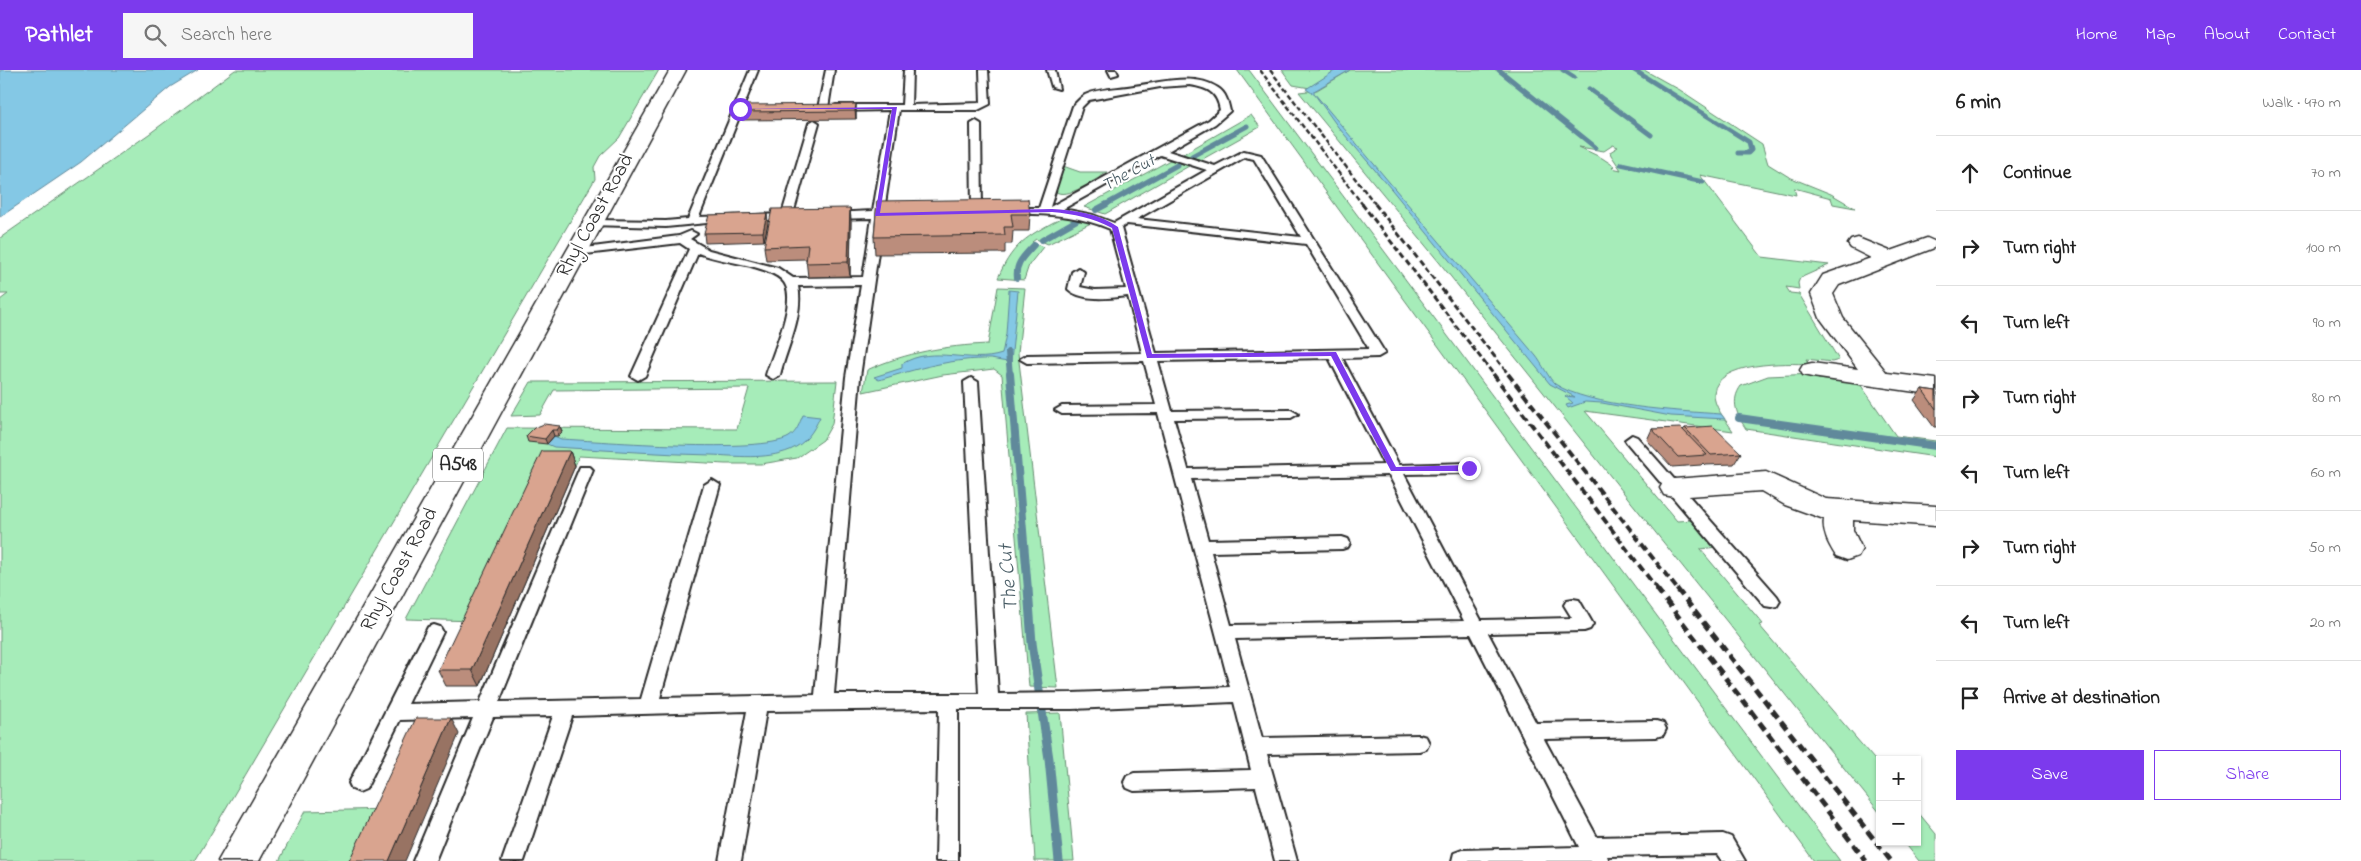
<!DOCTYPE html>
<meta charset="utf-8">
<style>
body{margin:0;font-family:"Indie Flower",sans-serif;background:#f6f6f6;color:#222}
.controls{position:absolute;right:15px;bottom:15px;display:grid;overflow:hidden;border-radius:0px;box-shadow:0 1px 4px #0004}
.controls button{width:45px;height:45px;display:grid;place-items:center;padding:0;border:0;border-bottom:1px solid #e0e0e0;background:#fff;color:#222;font:25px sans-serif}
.stop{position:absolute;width:15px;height:15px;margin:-11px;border:4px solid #7c3aed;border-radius:50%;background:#fff}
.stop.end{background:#7c3aed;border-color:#fff;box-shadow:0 1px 5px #0008}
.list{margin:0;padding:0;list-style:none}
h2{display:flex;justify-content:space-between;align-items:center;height:65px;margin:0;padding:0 20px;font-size:21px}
h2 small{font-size:16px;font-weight:400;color:#767676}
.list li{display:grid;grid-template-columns:32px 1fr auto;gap:15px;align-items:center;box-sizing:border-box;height:75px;padding:0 20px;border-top:1px solid #e0e0e0}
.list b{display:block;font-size:19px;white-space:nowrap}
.list em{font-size:16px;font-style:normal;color:#767676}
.actions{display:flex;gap:10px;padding:15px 20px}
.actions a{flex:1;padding:11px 0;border:1px solid #7c3aed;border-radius:0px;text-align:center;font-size:18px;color:#7c3aed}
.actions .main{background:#7c3aed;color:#fff}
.icon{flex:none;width:28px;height:28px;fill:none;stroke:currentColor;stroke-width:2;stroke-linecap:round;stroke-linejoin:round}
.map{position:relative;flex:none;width:1936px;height:791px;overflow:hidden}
header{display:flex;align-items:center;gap:30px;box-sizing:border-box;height:70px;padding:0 25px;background:#7c3aed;color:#fff}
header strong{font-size:24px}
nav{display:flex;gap:28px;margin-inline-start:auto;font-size:18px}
.search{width:350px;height:45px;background:#f6f6f6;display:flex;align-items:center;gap:12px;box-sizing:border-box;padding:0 18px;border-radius:0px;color:#767676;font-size:19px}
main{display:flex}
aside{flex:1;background:#fff}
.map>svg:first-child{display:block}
.green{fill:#a6ecb9;stroke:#688c72;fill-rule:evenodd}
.water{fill:#84c8e5;stroke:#60899b}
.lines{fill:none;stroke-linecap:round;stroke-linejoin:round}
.stream-far3{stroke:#60899b;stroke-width:5}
.stream-far2{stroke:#60899b;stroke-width:6}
.stream-far1{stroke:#60899b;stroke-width:8}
.stream{stroke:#60899b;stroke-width:9}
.service-casing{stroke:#2b2b2b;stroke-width:4}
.minor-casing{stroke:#2b2b2b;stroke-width:3}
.primary-casing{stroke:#2b2b2b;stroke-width:3}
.service{fill:#fff;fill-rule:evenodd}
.minor{fill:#fff;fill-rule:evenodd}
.primary{fill:#fff;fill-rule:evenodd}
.rail-far3{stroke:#2b2b2b;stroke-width:2.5;stroke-dasharray:5 2.5;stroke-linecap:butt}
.rail-far2{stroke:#2b2b2b;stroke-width:3;stroke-dasharray:6 3;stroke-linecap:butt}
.rail-far1{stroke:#2b2b2b;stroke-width:4;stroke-dasharray:8 4;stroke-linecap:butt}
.rail{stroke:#2b2b2b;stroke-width:5;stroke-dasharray:9 5;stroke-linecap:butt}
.wall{fill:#bb8d7b;stroke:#2b2b2b}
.shaded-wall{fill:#987364;stroke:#2b2b2b}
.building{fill:#d9a48f;stroke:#2b2b2b}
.route{fill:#7c3aed}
.labels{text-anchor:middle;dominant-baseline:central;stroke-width:4;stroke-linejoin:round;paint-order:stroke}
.far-water-label{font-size:18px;font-style:italic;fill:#465a63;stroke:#fff}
.shield{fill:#fff;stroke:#6b6b6b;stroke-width:1}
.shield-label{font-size:19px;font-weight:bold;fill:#2b2b2b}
.street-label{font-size:20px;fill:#2b2b2b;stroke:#fff}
.water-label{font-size:21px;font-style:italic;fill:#465a63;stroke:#fff}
</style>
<header>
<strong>Pathlet</strong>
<div class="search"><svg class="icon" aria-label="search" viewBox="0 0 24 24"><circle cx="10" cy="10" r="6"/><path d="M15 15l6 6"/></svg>Search here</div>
<nav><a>Home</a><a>Map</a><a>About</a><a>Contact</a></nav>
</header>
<main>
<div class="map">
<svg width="1936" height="791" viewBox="0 0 1936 791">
<rect width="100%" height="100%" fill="#fff"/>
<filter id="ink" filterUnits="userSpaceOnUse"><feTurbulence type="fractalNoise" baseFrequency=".02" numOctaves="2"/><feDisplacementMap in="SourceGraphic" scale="10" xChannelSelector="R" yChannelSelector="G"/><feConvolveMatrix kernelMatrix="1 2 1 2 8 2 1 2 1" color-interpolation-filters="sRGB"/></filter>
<g filter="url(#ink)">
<path class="green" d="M235,0H659L619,68L600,86L594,97L595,109L195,791H0V230L8,224H0V168L149,64Z
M1237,0H1249L1840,791H1814Z
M1282,0H1336L1310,18L1293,15Z
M1350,0H1644L1680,20L1762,74L1768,94L1789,107L1831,124L1855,138L1833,134L1831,128L1794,118L1796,125L1700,105L1762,187L1829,195L1800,208L1798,213L1799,219L1786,217L1790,223L1799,224L1839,290L1832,292L1806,289L1809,294C1787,293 1717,291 1714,323C1713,336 1726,350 1733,361L1585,341L1677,451L1693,450L1717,477L1700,479L1763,554L1759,555L1880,696V743L1439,192L1299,22L1317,20ZM1613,75L1618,77L1610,82L1611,85L1621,100L1612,98L1614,96L1602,88L1579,77L1604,81Z
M1251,45L1260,57L1201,90L1183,84Z
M1170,90L1189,96L1105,144L1084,137Z
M1063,96L1080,102H1108C1096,109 1066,131 1055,121Z
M1067,145L1091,153L1048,174L1036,169L1032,172L1043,177L1029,195L1024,210L998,208C1014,170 1032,164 1067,145Z
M998,217L1025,218L1018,283L1058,618L1029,617L1002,305L994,299L943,305L863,322L867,300C907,282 945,276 988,274Z
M1814,304L1818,309L1860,314L1896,366L1936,371V387L1746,359C1737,345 1730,331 1741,316L1768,306Z
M837,311L832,354L823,370L797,388L761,394H725L579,386L575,396H548L476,551L406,549L507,358L737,359L749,318L554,320L540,345L511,346L531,312Z
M1060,643L1074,791H1035L1026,644Z
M391,739L367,791H279L305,741Z
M1917,741L1936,764V791H1919L1904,772H1917Z"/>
<path class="water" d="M0,0H198L170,17L81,92L0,147Z
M1336,0H1350L1314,21V23L1536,286C1541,292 1550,310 1555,314C1590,337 1679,341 1721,344L1725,349L1671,346L1602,333L1585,332L1568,338L1566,335L1573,333L1565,326L1575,327L1550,314L1392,120L1338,57L1315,25L1306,19Z
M1009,220L1018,221L1011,292C1004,292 998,290 991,289C952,288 916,299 879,310L874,307L902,298V294C933,274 970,295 1002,284L1006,264Z
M803,345L820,347C813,362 806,373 790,380C765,390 737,386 711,385C658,384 606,380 554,377L547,374L554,366L561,369C600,371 762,384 789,367C797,362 799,354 803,345Z"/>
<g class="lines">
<path class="stream-far3" d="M1499,0L1595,77
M1563,0L1574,7
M1634,0L1749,72L1751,80L1748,83H1738
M1589,19L1651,65
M1192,86L1247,56
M1621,94L1703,112
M1105,135L1177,95"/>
<path class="stream-far2" d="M1096,140L1107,134
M1042,170L1077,150
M1017,208C1015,193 1024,186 1034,175
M1008,282L1010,305"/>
<path class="stream-far1" d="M1010,304L1028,520
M1739,348L1936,376"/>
<path class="stream" d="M1028,519L1032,573L1049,689L1059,791"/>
<g class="service-casing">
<path id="service" d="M750,0H758L699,147L782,144L809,53L814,50L819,53L793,144L796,147L795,149L717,152L666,157L589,155V151L593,150L666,151L688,149Z
M826,0H834L828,38L823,41L818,38Z
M904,0H912L911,35L981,33L980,0H988L990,34L978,40H899L884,141H896L901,144L896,147L883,148L860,307L834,624H979L964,312L971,308L978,312L998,624L1072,623L1230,617L1158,343L1062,344L1055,340L1062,336L1156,335L1144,291L1027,293L1020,289L1027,285L1142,283L1128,226C1111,228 1081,232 1068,219L1072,202L1078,198L1084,202L1080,217L1095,220L1126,219L1110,159C1077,145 1044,143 1009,144L1004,141L1009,138H1039L1073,36C1077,32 1080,28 1085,25C1099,18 1118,19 1134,16C1159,13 1195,2 1218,18C1226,23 1228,32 1230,41L1215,54L1168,81L1215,96L1244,81L1261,85L1385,283L1378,287L1342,288L1399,395L1469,393L1477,398L1469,403L1404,404L1481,550L1572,548L1564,535L1567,530L1573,529L1579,530L1593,554L1590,559L1584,561L1488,563L1536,653L1656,651L1663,653L1666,659L1663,665L1656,667L1544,669L1597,767L1723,764L1731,767L1745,791H1722L1717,784L1607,786L1609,791H1452L1454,783L1462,780L1579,777L1471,564L1235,569L1262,668L1419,665L1426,667L1429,673L1426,679L1419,681L1267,684L1297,791H1275L1256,717L1134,721L1127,718L1124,712L1127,706L1134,703L1251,700L1234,632L1072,639H958V791H936L939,639L766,641L741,791H719L747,641L572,646L524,791H502L553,646L493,647L435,791H413L473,648L400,650L366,719L359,722L352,719L349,713L428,557L434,555L440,557L443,562L408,634L480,632L580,397H590L593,400L499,632L641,629L704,415L712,410L720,415L660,628L815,625L846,307L861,215L798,216C804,245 787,277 780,305L773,309L766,305C772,285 795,235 786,216C782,205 764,200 754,197C736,192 716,190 698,183L645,306L638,310L631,306L689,179L680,173L577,185L571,182L577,179L679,166L691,161L697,164L690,169L709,180L778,198L793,208L863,207L872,148L832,149L827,146L832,143L873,141L890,40L836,41L831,38L836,35H902ZM1190,15C1208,18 1217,22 1220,40L1209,50L1050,137L1082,37L1089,30L1160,17ZM1160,85L1207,100L1114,153L1093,145L1063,139ZM1245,87L1254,89L1301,167L1137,149ZM1127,154L1306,174L1369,279L1156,283L1121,158ZM1329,288L1384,395L1188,399L1174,349L1291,348L1298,344L1291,340L1172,341L1158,291ZM1389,405L1464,551L1231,555L1211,482L1342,479L1348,477L1350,473L1348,469L1342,467L1208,470L1191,409Z
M1047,0H1055L1059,19L1052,17Z
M1108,0H1116L1118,4L1111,6Z
M976,51L981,54L982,142L977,145L972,142L971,54Z
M1632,365L1637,367L1777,526L1780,531L1777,536L1771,537L1765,536L1627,373L1625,370Z"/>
</g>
<g class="minor-casing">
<path id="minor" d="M1858,168L1890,181L1927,168L1936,172L1934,178L1839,215L1833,224L1843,248L1887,303L1936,309V325L1812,307L1803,305L1800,300L1803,295L1812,293L1858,299L1820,248L1811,224L1823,205L1871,188L1851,178L1848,174L1851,170Z
M1766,402L1826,429L1936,436V456L1853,450V460L1862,479L1858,486L1847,490L1836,486C1829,475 1822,463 1824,449L1785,435L1761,421L1674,427L1664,425L1660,418L1664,411L1674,409Z"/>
</g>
<g class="primary-casing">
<path id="primary" d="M670,0H686L259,791H218Z"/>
</g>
<use href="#service" class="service"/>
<use href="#minor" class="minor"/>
<use href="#primary" class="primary"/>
<path class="rail-far3" d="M1260,0L1363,135
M1270,0L1376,135"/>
<path class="rail-far2" d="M1362,134L1494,305
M1375,134L1509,305"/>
<path class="rail-far1" d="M1493,304L1658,520
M1508,304L1678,520"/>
<path class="rail" d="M1657,519L1866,791
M1677,519L1891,791"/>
</g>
<path class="wall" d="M856,34V49L742,50L741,42Z
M877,131L1030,144L1029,161H1013L1012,174H1005V183L875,184L874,167Z
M850,138L851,151L850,206L808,207L806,189L766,190L764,177Z
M768,153L764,171L705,173L704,163Z
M1922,319L1936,321V357H1934L1914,330Z
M560,356L562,362L558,366H554L547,374L528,372L526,366Z
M1685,358L1741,383L1734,394L1705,395L1703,393L1701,395L1672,397L1647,370L1652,359L1683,360Z
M570,381L575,396L480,616H446L438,600Z"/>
<path class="shaded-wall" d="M856,34V49L855,41Z
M850,138L851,151L850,206L848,192Z
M767,143L768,153L764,171L763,162Z
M560,356L562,362L558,366L557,360Z
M552,360L554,366L547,374L545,369Z
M570,381L575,396L480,616L472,600Z
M451,648L459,664L405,791H389Z"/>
<path class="building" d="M856,34L855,41L741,42L743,35Z
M1028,129L1030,144H1011L1013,157H1004L1005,165L874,167L877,131Z
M850,138L848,192L806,193L808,175L764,177L772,139Z
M767,143L763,162L704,163L709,145Z
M1922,319L1936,321V339Z
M544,354L560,356L557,360H552L545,369L526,366L534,358Z
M1713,356L1741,383L1711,385L1685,358Z
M1681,358L1707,385L1678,387L1652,359Z
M542,381H570L472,600H438Z
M416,648H451L389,791H349Z"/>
</g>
<path class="route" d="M897,37L880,143L1052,139C1074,140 1100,144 1118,157L1152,284L1336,282L1396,397L1469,395L1473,398L1469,401H1391L1331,286L1147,288L1112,158C1093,148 1074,144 1052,142L875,146L892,39H737Z"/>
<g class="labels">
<g class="far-water-label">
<text transform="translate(1129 104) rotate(-29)">The Cut</text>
</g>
<rect class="shield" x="433" y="378.5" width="50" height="33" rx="4"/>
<g class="shield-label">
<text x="458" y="395">A548</text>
</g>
<g class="street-label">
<text transform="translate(596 146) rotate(-61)">Rhyl Coast Road</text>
<text transform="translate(400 500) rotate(-61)">Rhyl Coast Road</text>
</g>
<g class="water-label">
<text transform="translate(1009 508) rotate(-95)">The Cut</text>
</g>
</g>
</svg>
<div class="controls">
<button>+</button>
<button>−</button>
</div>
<div class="stop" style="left:740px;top:39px"></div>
<div class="stop end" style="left:1469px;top:398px"></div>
</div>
<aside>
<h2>6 min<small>Walk · 470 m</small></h2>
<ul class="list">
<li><svg class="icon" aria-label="ahead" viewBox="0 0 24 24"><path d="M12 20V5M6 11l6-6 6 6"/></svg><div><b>Continue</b></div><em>70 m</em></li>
<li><svg class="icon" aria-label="right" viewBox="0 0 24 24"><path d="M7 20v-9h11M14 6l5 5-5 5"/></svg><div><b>Turn right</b></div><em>100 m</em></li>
<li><svg class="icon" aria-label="left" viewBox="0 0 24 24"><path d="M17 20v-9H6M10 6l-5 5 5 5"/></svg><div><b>Turn left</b></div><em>90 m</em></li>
<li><svg class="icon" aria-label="right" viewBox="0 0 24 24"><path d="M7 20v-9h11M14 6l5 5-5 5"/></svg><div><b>Turn right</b></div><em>80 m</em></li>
<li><svg class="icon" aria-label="left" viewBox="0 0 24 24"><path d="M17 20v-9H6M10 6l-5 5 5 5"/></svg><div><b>Turn left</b></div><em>60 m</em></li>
<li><svg class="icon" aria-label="right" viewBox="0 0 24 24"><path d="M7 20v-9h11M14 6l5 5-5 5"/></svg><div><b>Turn right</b></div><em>50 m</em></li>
<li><svg class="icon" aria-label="left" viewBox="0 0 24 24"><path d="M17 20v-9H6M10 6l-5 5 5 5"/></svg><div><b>Turn left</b></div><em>20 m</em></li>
<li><svg class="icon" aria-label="arrive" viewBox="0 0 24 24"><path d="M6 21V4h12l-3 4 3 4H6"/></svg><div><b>Arrive at destination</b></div></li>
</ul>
<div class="actions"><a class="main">Save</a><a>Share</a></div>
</aside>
</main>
